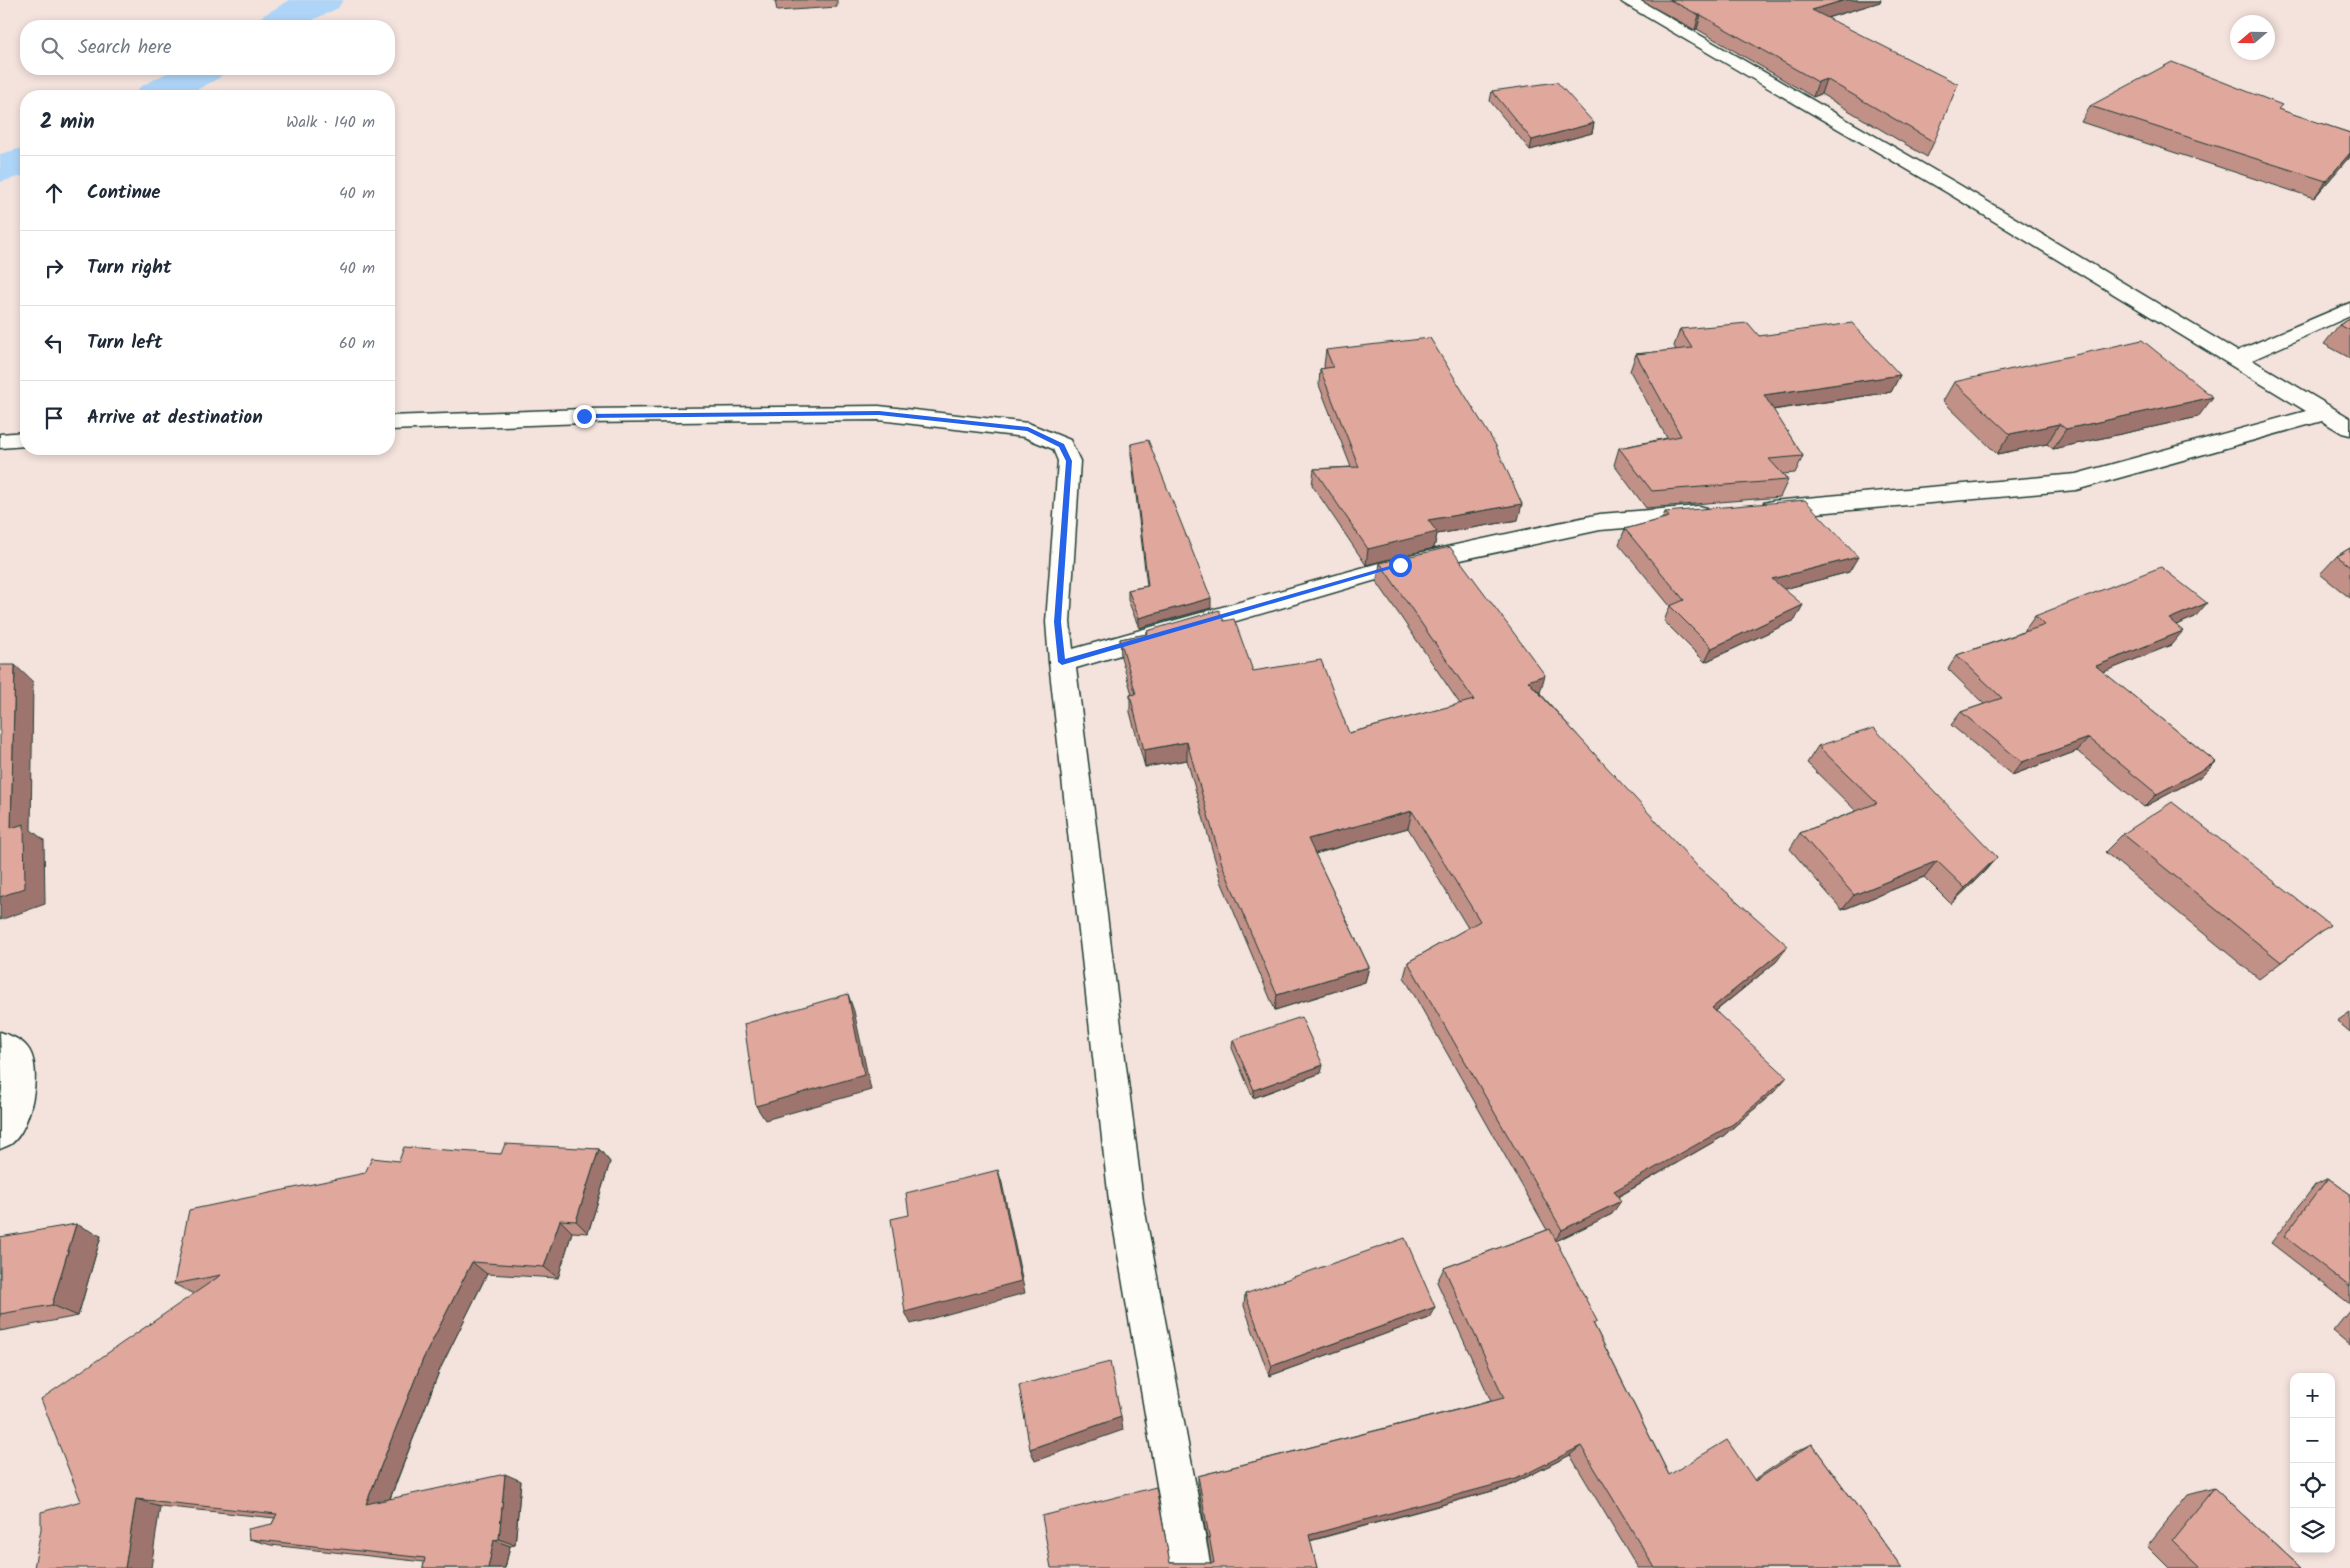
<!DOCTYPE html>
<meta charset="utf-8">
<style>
body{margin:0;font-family:Kalam,sans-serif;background:#f6f6f7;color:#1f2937}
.controls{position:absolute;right:15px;bottom:15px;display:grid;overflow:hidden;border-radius:10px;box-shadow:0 2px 8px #0003}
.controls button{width:45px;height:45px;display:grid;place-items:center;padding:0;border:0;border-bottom:1px solid #e0e1e3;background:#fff;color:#1f2937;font:25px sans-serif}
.compass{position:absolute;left:2230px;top:15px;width:45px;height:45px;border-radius:50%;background:#fff;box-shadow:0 2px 8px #0003;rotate:250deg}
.stop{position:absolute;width:15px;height:15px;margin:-11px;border:4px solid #2563eb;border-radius:50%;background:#fff}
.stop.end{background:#2563eb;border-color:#fff;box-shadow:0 1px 5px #0008}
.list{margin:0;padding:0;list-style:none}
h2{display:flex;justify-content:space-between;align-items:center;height:65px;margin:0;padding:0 20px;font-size:21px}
h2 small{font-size:16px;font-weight:400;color:#747a83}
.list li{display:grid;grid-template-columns:32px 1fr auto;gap:15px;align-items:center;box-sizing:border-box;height:75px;padding:0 20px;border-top:1px solid #e0e1e3}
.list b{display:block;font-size:19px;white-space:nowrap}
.list em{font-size:16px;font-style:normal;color:#747a83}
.icon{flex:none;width:28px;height:28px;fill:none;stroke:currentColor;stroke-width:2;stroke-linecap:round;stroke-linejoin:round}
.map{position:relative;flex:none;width:2350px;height:1568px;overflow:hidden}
.search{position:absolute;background:#fff;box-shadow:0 2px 8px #0003;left:20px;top:20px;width:375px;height:55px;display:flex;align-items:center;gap:12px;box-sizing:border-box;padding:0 18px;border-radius:20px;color:#747a83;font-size:19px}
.panel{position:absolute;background:#fff;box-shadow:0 2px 8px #0003;left:20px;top:90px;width:375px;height:365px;border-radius:20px}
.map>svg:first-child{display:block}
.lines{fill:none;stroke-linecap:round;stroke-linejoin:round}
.canal{fill:#aed5f8;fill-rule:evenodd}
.minor-casing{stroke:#1f3d34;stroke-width:3}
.minor{fill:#fdfcf7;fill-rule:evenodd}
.wall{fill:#c19087;stroke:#1f3d34}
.shaded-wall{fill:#9d756e;stroke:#1f3d34}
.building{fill:#e0a79d;stroke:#1f3d34}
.route{fill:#2563eb}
</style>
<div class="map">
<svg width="2350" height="1568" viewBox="0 0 2350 1568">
<rect width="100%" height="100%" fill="#f4e2dc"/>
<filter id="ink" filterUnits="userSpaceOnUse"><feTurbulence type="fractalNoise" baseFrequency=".02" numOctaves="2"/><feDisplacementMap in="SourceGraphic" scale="10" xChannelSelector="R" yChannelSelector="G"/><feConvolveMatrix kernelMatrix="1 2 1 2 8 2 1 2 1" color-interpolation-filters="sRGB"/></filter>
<g filter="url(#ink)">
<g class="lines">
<path class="canal" d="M290,0H343L338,8L300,26H253L259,18Z
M174,69H225L219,78L185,96H134L140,87Z
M26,147V175L0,182V154Z"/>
<g class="minor-casing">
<path id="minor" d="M1620,0H1639L1958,184L2237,351L2350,303V316L2252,360L2350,418V435L2342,433L2322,421L2076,490L1772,517L1764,515L1760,509L1764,503L1772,501L2076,474L2306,411L1946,192L1623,3Z
M879,406L1028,423L1070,440L1080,461L1070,622L1073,649L1400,557L1600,514L1699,506L1707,508L1711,514L1707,520L1699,522L1600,530L1400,573L1076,668L1143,1201L1211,1568H1171L1109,1201L1049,662L1046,622L1058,461L1053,449L1024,437L879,420L584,423L389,430V416L584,409Z
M26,432V446L0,448V434Z
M0,1032C9,1035 21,1039 27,1047C44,1066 31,1130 11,1144C8,1146 3,1147 0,1149V1103L2,1089Z"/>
</g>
<use href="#minor" class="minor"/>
</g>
<path class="wall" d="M775,0H837V7L777,11Z
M1640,0H1881L1880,2L1827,18L1934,142L1927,157L1821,94L1813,97L1697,29L1695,30Z
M1492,91L1594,123L1592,133L1530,150L1490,101Z
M2090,106L2279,110L2350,133V156L2314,198L2081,122Z
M2350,319V358L2324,344L2339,325Z
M1680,329L1759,336L1900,375L1891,392L1773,410L1803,456L1795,473L1783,474L1788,480L1780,497L1646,508L1614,465L1619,448L1667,438L1630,371L1636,354L1676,350L1674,346Z
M1326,350L1518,520L1437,534L1434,548L1366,565L1312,485L1314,469L1351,467L1319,385L1320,369L1325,368L1324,366Z
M1954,382L2198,417L2053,449L2047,444L1997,454L1943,401Z
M1131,444L1211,608L1139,628L1128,600V590L1147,586L1131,454Z
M1665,512L1849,572L1784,589L1795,620L1705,662L1664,621L1670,606L1619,544L1625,529L1662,519Z
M2350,548V598L2320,574L2337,556Z
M1380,563L1540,693L1777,961L1716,1011L1775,1091L1722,1137L1618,1197L1612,1214L1556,1241L1594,1325L1669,1475L1754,1480L1794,1453L1812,1444L1902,1568H1638L1570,1455L1507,1487L1310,1541L1317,1568L1170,1563H1211L1198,1485V1476L1491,1401L1437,1282L1444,1268L1547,1230L1404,977L1408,962L1468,928L1408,828L1315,854L1369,967L1365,982L1275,1010L1221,881L1187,760L1145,767L1130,712V695L1132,694L1121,657L1120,639L1147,634V631L1224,621L1253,671L1349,733L1460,704L1377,582Z
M2035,616L2195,617L2176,625L2171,645L2103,672L2216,762L2202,776L2144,807L2077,751L2012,775L1951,725L1961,712L1984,704L1948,669L1957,655L2026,631L2025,630Z
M1818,746L1997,857L1983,873L1951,904L1924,877L1842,910L1790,849L1800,833L1856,811L1807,763Z
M2123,834L2330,925L2259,979L2105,852Z
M2350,1012V1032L2337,1021Z
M1233,1040L1321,1073L1253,1098L1232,1048Z
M599,1149L610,1162L588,1233L572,1232L558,1278L487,1274L440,1369L390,1499L521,1481L515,1545L510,1546L505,1568H423L424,1562L271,1545L249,1539L272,1524L275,1518L160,1506L81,1501L194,1294L174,1284L365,1173L399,1161L501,1154Z
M2328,1178L2350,1194V1304L2271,1243L2315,1185Z
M101,1236L78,1316L0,1331V1237Z
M1245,1294L1429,1318L1269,1376L1244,1306Z
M2350,1310V1345L2333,1331Z
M2214,1488L2300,1568H2169L2147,1546L2188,1495Z"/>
<path class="shaded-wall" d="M1845,0H1881L1880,2L1806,24L1812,10Z
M1699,15H1701L1697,29L1695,30Z
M1826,79L1821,94L1813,97L1818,82Z
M1594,123L1592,133L1530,150L1532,140Z
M2350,153V156L2314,198L2326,181Z
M1900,375L1891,392L1757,412L1764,395Z
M2213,397L2198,417L2053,449L2066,429Z
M2059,424L2047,444L1997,454L2010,434Z
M1522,504L1518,520L1437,534L1434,548L1366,565L1368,549L1428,520Z
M1858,557L1849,572L1765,594L1772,579Z
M1211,598V608L1139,628V618Z
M2207,603L2195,617L2157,633L2169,619Z
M1803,605L1795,620L1705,662L1712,648Z
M2183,631L2171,645L2084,680L2096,666Z
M15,665L33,682L31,830L44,840L45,904L0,920V897L11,828Z
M1545,675L1540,693L1528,681Z
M2089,738L2077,751L2012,775L2022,762Z
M1187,742V760L1145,767L1144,750Z
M2216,762L2202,776L2144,807L2157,794Z
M1412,811L1408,828L1306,856L1308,839Z
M1997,857L1983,873L1951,904L1965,888Z
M1937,861L1924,877L1842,910L1854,895Z
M1788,946L1777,961L1702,1022L1712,1008Z
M1369,967L1365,982L1275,1010L1277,995Z
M848,994L854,1011L871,1090L765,1120L756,1106Z
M1323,1065L1321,1073L1253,1098L1254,1090Z
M1787,1077L1775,1091L1722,1137L1605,1204L1614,1191Z
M599,1149L610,1162L588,1233L576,1221Z
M998,1170L1002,1183L1025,1293L911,1324L905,1312Z
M1621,1201L1612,1214L1554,1242L1562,1230Z
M560,1220L572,1232L558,1278L544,1267Z
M76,1224L101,1236L78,1316L52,1305Z
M472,1262L487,1274L440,1369L385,1511L366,1504L423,1359Z
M1435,1307L1429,1318L1269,1376L1272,1366Z
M1121,1417L1123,1430L1035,1461L1030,1449Z
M1581,1446L1570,1455L1507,1487L1305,1542L1309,1535Z
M505,1474L521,1481L515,1545L499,1539Z
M136,1499L160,1506L151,1568H125Z
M494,1540L510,1546L505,1568H488Z"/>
<path class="building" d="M775,0H794L775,1Z
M1670,0H1845L1812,10L1958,84L1934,142L1826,79L1818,82L1701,15H1699Z
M2172,62L2282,105L2278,109L2350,133V153L2326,181L2090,106Z
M1557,82L1594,123L1532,140L1492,91Z
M2350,319V330L2339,325Z
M1748,323L1759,336L1852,323L1900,375L1764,395L1803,456L1769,459L1788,480L1652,491L1619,448L1681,436L1636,354L1692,348L1680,329Z
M1430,338L1495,444L1522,504L1428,520L1437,532L1368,549L1314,469L1359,467L1320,369L1333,367L1326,350Z
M2142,340L2213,397L2066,429L2059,424L2010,434L1954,382Z
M1148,440L1211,598L1139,618L1128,590L1148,586L1131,444Z
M1805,500L1858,557L1772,579L1803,605L1712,648L1670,606L1684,600L1625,529L1669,517L1665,512Z
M1450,547L1545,675L1528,681L1698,867L1788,946L1712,1008L1787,1077L1733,1124L1614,1191L1621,1201L1562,1230L1408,962L1480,921L1412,811L1308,839L1369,967L1277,995L1222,864L1187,742L1144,750L1130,695L1136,694L1120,639L1148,634L1147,631L1219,610L1224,621L1234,619L1253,671L1321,660L1349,733L1474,700L1380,563Z
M2350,548V566L2337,556Z
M2161,567L2207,603L2169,619L2183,631L2096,666L2216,762L2157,794L2089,738L2022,762L1961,712L2002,698L1957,655L2045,625L2035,616Z
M0,665H15L11,828L24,824L25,888L0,897Z
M1874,728L1997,857L1965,888L1937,861L1854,895L1800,833L1877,803L1818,746Z
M2172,802L2330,925L2281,962L2123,834Z
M848,994L864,1075L756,1106L744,1024Z
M1301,1017L1323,1065L1254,1090L1233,1040Z
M505,1144L599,1149L576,1221L560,1220L544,1267L472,1262L423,1359L366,1504L505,1474L499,1539L494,1540L488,1568H423L425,1558L249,1539L248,1529L272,1524L277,1514L136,1499L125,1568H34L41,1529V1512L81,1501L41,1399L221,1275L174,1284L189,1210L365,1173L372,1158L399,1161L404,1147L501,1154Z
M998,1170L1021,1281L905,1312L891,1219L909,1215L906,1193Z
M2328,1178L2350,1194V1287L2284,1236Z
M76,1224L52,1305L0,1314V1237Z
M1550,1229L1597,1321L1593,1323L1669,1475L1727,1440L1755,1481L1812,1444L1902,1568H1655L1581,1446L1516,1479L1309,1535L1317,1568H1051L1042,1516L1156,1487L1170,1563H1214L1198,1476L1504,1398L1444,1268Z
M1405,1238L1435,1307L1272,1366L1245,1294Z
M1110,1362L1121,1417L1030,1449L1019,1385Z
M2214,1488L2300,1568H2201L2172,1540Z"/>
</g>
<path class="route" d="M879,411L1028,427L1064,444L1072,461L1061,622L1065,659L1400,563L1404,565L1062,665L1058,662L1054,622L1066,461L1059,447L1027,431L879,415L584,418L581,416L584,414Z"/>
</svg>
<div class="controls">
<button>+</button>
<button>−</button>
<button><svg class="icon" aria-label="locate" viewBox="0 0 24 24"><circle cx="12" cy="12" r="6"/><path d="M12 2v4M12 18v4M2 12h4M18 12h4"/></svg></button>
<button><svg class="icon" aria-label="layers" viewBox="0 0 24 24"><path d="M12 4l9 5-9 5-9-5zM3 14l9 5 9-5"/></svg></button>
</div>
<svg class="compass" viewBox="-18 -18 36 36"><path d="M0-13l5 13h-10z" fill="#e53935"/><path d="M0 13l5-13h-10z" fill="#747a83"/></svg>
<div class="stop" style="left:1400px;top:565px"></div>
<div class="stop end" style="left:584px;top:416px"></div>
<div class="search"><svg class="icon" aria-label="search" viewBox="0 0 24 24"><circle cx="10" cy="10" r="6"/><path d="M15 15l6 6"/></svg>Search here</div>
<section class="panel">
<h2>2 min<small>Walk · 140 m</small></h2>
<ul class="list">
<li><svg class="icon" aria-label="ahead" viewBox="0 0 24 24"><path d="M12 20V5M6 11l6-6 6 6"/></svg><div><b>Continue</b></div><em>40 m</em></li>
<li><svg class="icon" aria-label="right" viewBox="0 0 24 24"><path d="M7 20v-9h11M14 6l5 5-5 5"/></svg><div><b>Turn right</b></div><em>40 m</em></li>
<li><svg class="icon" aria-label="left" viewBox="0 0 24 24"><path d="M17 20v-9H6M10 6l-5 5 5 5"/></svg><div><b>Turn left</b></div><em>60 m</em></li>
<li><svg class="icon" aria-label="arrive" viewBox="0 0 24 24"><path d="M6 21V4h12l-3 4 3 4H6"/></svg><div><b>Arrive at destination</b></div></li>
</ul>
</section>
</div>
